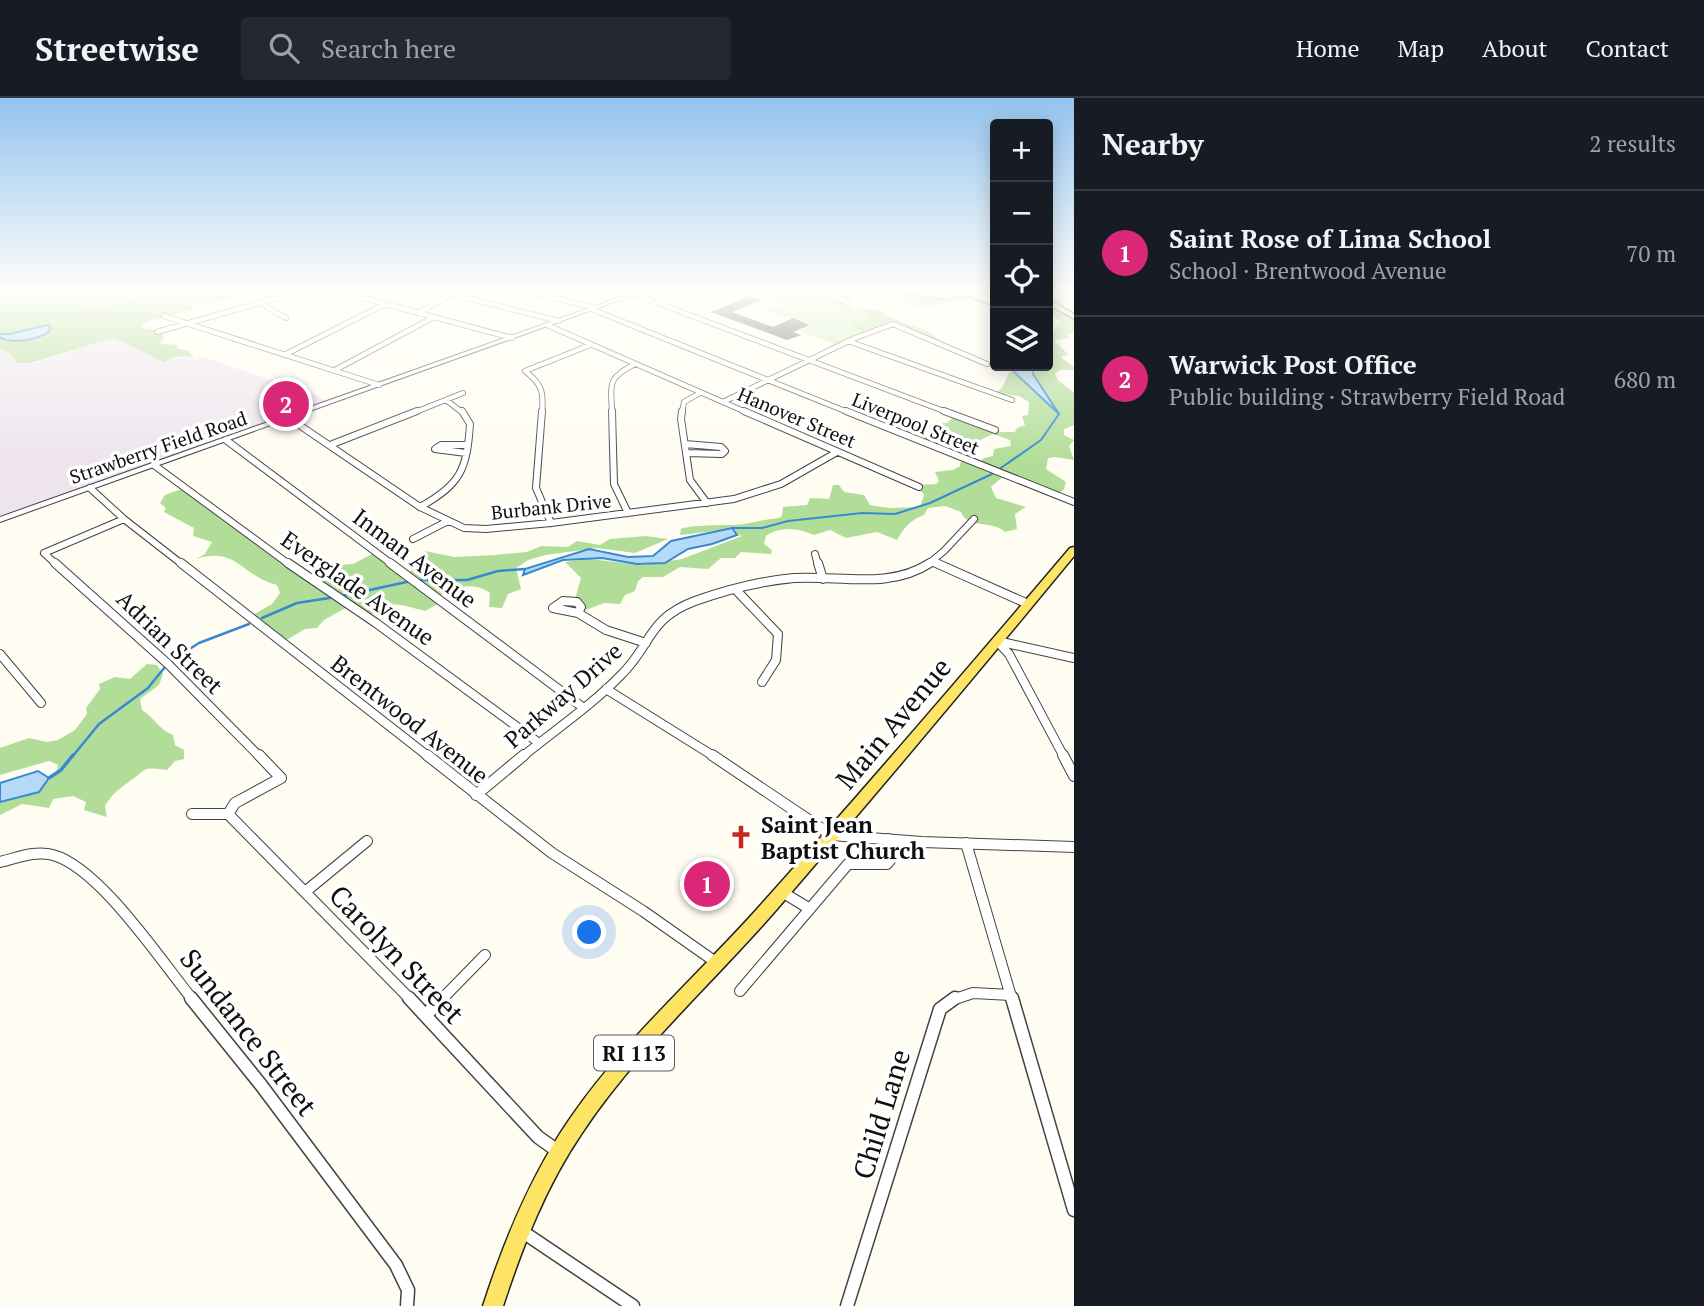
<!DOCTYPE html>
<meta charset="utf-8">
<style>
body{margin:0;font-family:"PT Serif",serif;background:#242831;color:#f1f3f6}
.controls{position:absolute;right:21px;top:21px;display:grid;overflow:hidden;border-radius:7px;box-shadow:0 4px 18px #0003}
.controls button{width:63px;height:63px;display:grid;place-items:center;padding:0;border:0;border-bottom:2px solid #363941;background:#171b24;color:#f1f3f6;font:35px sans-serif}
.you{position:absolute;left:590px;top:835px;width:24px;height:24px;margin:-18px;border:5px solid #fff;border-radius:50%;background:#1a73e8;box-shadow:0 0 0 10px #1a73e833}
.badge{display:grid;place-items:center;width:46px;height:46px;border-radius:50%;background:#db2777;color:#fff;font-size:23px;font-weight:700}
.pin{position:absolute;translate:-50% -50%;border:4px solid #fff;box-shadow:0 2px 7px #0006}
.list{margin:0;padding:0;list-style:none}
h2{display:flex;justify-content:space-between;align-items:center;height:91px;margin:0;padding:0 28px;font-size:30px}
h2 small{font-size:23px;font-weight:400;color:#9ea1a6}
.list li{display:grid;grid-template-columns:46px 1fr auto;gap:21px;align-items:center;box-sizing:border-box;height:126px;padding:0 28px;border-top:2px solid #363941}
.list b{display:block;font-size:26px;white-space:nowrap}
.list p{margin:0;font-size:23px;white-space:nowrap;color:#9ea1a6}
.list em{font-size:23px;font-style:normal;color:#9ea1a6}
.icon{flex:none;width:38px;height:38px;fill:none;stroke:currentColor;stroke-width:2;stroke-linecap:round;stroke-linejoin:round}
.map{position:relative;flex:none;width:1074px;height:1208px;overflow:hidden}
header{display:flex;align-items:center;gap:42px;box-sizing:border-box;height:98px;padding:0 35px;background:#171b24;border-bottom:2px solid #363941}
header strong{font-size:33px}
nav{display:flex;gap:38px;margin-inline-start:auto;font-size:24px}
.search{width:490px;height:63px;background:#242831;display:flex;align-items:center;gap:18px;box-sizing:border-box;padding:0 24px;border-radius:7px;color:#9ea1a6;font-size:26px}
main{display:flex}
aside{flex:1;background:#171b24}
.map>svg:first-child{display:block}
.industrial{fill:#eee4ee}
.green{fill:#cfecb9}
.forest{fill:#b2dd98}
.water{fill:#b5daf8;stroke:#3989d2;stroke-width:2}
.lines{fill:none;stroke-linecap:round;stroke-linejoin:round}
.stream-far2{stroke:#3989d2;stroke-width:2}
.stream-far1{stroke:#3989d2;stroke-width:2.5}
.stream{stroke:#3989d2;stroke-width:3.5}
.building{fill:#59524b}
.minor-far4-casing{stroke:#434343;stroke-width:6}
.minor-far3-casing{stroke:#434343;stroke-width:8}
.minor-far2-casing{stroke:#434343;stroke-width:10}
.minor-far1-casing{stroke:#434343;stroke-width:12}
.minor-casing{stroke:#434343;stroke-width:15}
.tertiary-casing{stroke:#434343;stroke-width:2}
.primary-casing{stroke:#212121;stroke-width:3}
.minor-far4{stroke:#fff;stroke-width:4.5}
.minor-far3{stroke:#fff;stroke-width:6}
.minor-far2{stroke:#fff;stroke-width:8}
.minor-far1{stroke:#fff;stroke-width:10}
.minor{stroke:#fff;stroke-width:12}
.tertiary{fill:#fff;fill-rule:evenodd}
.primary{fill:#fde464;fill-rule:evenodd}
.labels{text-anchor:middle;dominant-baseline:central;stroke-width:7;stroke-linejoin:round;paint-order:stroke}
.far-street-label{font-size:19px;fill:#101010;stroke:#fff}
.shield{fill:#fff;stroke:#585858;stroke-width:2}
.shield-label{font-size:21px;font-weight:bold;fill:#101010}
.street-label{font-size:23px;fill:#101010;stroke:#fff}
.poi-label{font-size:23px;font-weight:bold;fill:#101010;stroke:#fff;text-anchor:start}
.near-street-label{font-size:28px;fill:#101010;stroke:#fff}
</style>
<header>
<strong>Streetwise</strong>
<div class="search"><svg class="icon" aria-label="search" viewBox="0 0 24 24"><circle cx="10" cy="10" r="6"/><path d="M15 15l6 6"/></svg>Search here</div>
<nav><a>Home</a><a>Map</a><a>About</a><a>Contact</a></nav>
</header>
<main>
<div class="map">
<svg width="1074" height="1208" viewBox="0 0 1074 1208">
<rect width="100%" height="100%" fill="#fffdf2"/>
<path class="industrial" d="M114,240L174,259L184,260L189,257L194,258L193,262L203,259L320,299L329,305L0,422V251L7,252L16,262L35,265Z"/>
<path class="green" d="M109,193H146C119,205 101,211 71,206V202Z
M800,195C825,197 846,205 868,217L867,220L850,225L863,236L838,247L800,233L810,229L809,224L760,212L776,210L781,206L770,197Z"/>
<path class="forest" d="M0,193H109L71,202V206L106,208L130,202L146,193H246C238,195 233,201 225,202C213,205 202,203 191,209L193,212C183,212 179,216 170,218C160,221 152,220 142,227L143,230L160,233L164,239L160,244L162,246L178,247L176,250L189,253L192,258L174,259L164,264L114,240L30,265H18L7,253L0,251V240L8,243L47,227L10,236H0Z
M749,193H864L949,200L951,203L934,208L911,207L902,200L859,198L844,202L852,209L819,196L770,197Z
M1048,193L1074,194V200L1065,204V207L1059,208L1074,219V234L1067,236L1069,240L1054,242L1069,257L1062,258V260L1074,269V272H1060L1055,276L1058,282L1074,295V327L1064,331V337L1074,342L1069,348L1074,362L1055,359L1048,360L1046,371L1066,384L1064,391L1058,397L1004,378L991,389L996,400L1026,409L1015,416L1017,431L1005,434C991,421 968,432 961,414L945,408L928,410L924,417C911,421 903,431 897,442L877,434L846,440L830,432L814,437C797,430 781,428 766,438L764,446L772,452L771,456L741,454L735,460H721L708,471L680,469L663,479H643L638,483L635,493L625,497L620,506L604,505L581,514L573,508L581,480L565,464L589,461L643,467L682,461L742,438L724,432L680,437L681,431C688,427 724,427 735,427C750,426 764,421 779,420L782,418L783,409L807,407L810,400L829,401L833,387H839L844,394L864,397L870,407L889,410L920,409L924,397L917,387L936,386L939,383L935,374L953,372L960,368L961,360L977,366L984,360L993,358L994,351L1011,348L1010,342L993,336L978,343L939,338L928,347L920,344L931,334L928,326L947,325L955,317L1000,334H1015L1017,330L1025,327L1022,318L1028,317L1029,304L1019,298L994,295L1002,290L1010,273L1028,277L1048,268C1048,249 1048,238 1061,224L1048,211Z
M858,211H877L896,222L927,233L945,246L940,247L891,227L863,236L849,225L867,220L868,217Z
M184,390L319,483L333,476L339,467L353,466L374,455L407,475L424,465L425,453L454,459L495,457L527,454L541,448L568,449L577,443L600,447L610,441L646,438L668,441L635,455L597,450L546,457L528,462L516,470L521,491L508,496L502,510L489,509L490,495C473,482 453,490 437,499L440,505L425,513C395,506 394,501 368,519L349,508L324,522L317,530L305,531L283,544L251,518L272,506L280,495L277,487C242,479 237,448 196,461L205,456L212,444L193,438L194,430L164,414L166,410L160,405L165,397Z
M147,566L157,567L163,576L159,587L140,601L142,612C154,619 159,632 173,637L175,647L184,652V661L175,663L167,672C141,669 149,670 130,683C117,693 114,694 105,708L107,719L84,712L86,704L73,698L53,701L49,710L22,706L0,717V700C19,695 56,690 58,667L49,663L0,677V650L29,640L47,644L58,642L75,632L87,616L86,610L100,591L99,586L115,579L130,581Z"/>
<path class="water" d="M47,227L50,228L49,234C35,242 15,246 0,240V236H10Z
M1010,268H1034L1033,276L1059,316L1014,274Z
M732,430L737,437L712,446L688,451L665,465L637,466L602,460L563,462L523,477L525,471L589,451L628,459L653,458L671,443Z
M38,673L49,680L39,694L0,704V685Z"/>
<g class="lines">
<path class="stream-far2" d="M866,193L897,194L937,201L969,199L995,209
M998,372L1041,342L1059,316
M732,430H762L788,423L862,415L895,416L930,405L992,376"/>
<path class="stream-far1" d="M417,482H467L498,473L525,471
M342,498L411,483
M262,520L297,505L336,499
M72,659L99,626L148,590L169,564L199,545L249,526"/>
<path class="stream" d="M49,680L61,672L73,657"/>
</g>
<path class="building" d="M750,198L762,202L732,214L773,229L793,220L810,227L793,234L801,237L787,242L711,214Z"/>
<g class="lines">
<g class="minor-far4-casing">
<path id="minor-far4" d="M337,193L512,240
M439,193L559,223
M526,193L595,210
M615,193L631,197
M822,193L847,204
M634,196L949,315
M260,205L286,220
M591,211L850,315
M418,215L452,196
M164,218L379,287
M547,227L748,315
M157,234L301,193
M848,243L1012,302
M286,256L385,206
M335,272L434,219
M446,302L463,315
M723,304L855,240L893,226L987,266
M413,315L463,295
M542,315C544,294 542,286 525,273L590,247
M612,315C611,285 607,280 635,266
M682,315L684,304L700,295"/>
</g>
<g class="minor-far3-casing">
<path id="minor-far3" d="M542,313L536,390L551,425
M612,313L614,386L628,415
M682,313L681,321L690,382L707,405
M744,313L919,389
M846,313L1074,404
M944,313L995,332
M289,320L420,409L464,430L486,431L551,425L734,401L781,386L837,354
M226,342L393,467
M685,346L721,349L725,353L722,356L686,355
M330,347L417,313
M466,355L435,351L441,347H467
M154,367L290,467
M90,390L124,421L183,467
M420,409C460,387 467,372 470,326L462,313
M413,441L448,423
M815,456L818,467
M933,464L940,467
M57,467L44,455L124,421
M927,467L944,453L974,421"/>
</g>
<g class="minor-far2-casing">
<path id="minor-far2" d="M55,465L168,566L260,659
M181,465L429,659
M288,465L376,525L539,645
M390,465L581,608
M818,465L823,481
M936,465L1028,506
M736,492L778,536L776,562L762,584
M563,503L577,504L581,509L578,515L553,510Z
M578,515L606,532L646,545
M997,543L1009,556L1064,659
M997,543L1074,560
M0,556L41,605
M606,591L715,659
M522,659C555,632 592,607 621,577C652,547 647,521 695,503C726,492 761,483 794,480C839,477 889,492 930,465"/>
</g>
<g class="minor-far1-casing">
<path id="minor-far1" d="M427,657L552,755L643,813L717,865
M712,657L831,737
M1063,657L1074,678
M476,697L524,657
M192,716H228L411,902
M228,716L235,705L281,680L259,657
M966,745L1012,902
M0,764C17,760 35,752 53,757C100,770 161,863 193,902
M305,794L367,743
M782,794L810,811
M740,893L848,766H887L894,757L888,741
M441,902L485,857
M952,902L973,895L1011,897"/>
</g>
<g class="minor-casing">
<path id="minor" d="M191,900L261,987L396,1167L408,1192L407,1208
M409,900L538,1039L559,1054
M1012,900L1074,1112
M426,917L442,900
M520,1132L633,1208
M847,1208L940,911L955,900"/>
</g>
<g class="tertiary-casing">
<path id="tertiary" d="M637,193H645L0,424V419Z
M831,732L922,739L1074,744V754L922,749L831,742L827,740L825,737L827,734Z"/>
</g>
<g class="primary-casing">
<path id="primary" d="M1048,201L1074,216V221L1048,206Z
M1074,449V458C976,577 877,695 777,811C712,886 637,952 582,1035C546,1088 523,1147 503,1208H483C504,1143 530,1079 569,1022C625,940 701,875 766,801C869,686 970,568 1070,450Z"/>
</g>
<use href="#minor-far4" class="minor-far4"/>
<use href="#minor-far3" class="minor-far3"/>
<use href="#minor-far2" class="minor-far2"/>
<use href="#minor-far1" class="minor-far1"/>
<use href="#minor" class="minor"/>
<use href="#tertiary" class="tertiary"/>
<use href="#primary" class="primary"/>
</g>
<linearGradient id="sky" x2="0" y2="1"><stop stop-color="#93c3ee"/><stop offset="0.53" stop-color="#fffef9"/><stop offset="1" stop-color="#fffef9" stop-opacity="0"/></linearGradient>
<rect width="1074" height="362" fill="url(#sky)"/>
<defs>
<g id="church-bare" transform="scale(1.89)"><path d="M-1.2-6h2.4v3.5h3.3v2.4h-3.3V6h-2.4V-.1h-3.3v-2.4h3.3Z" fill="#c62721" stroke="#fff" stroke-width="2.5" paint-order="stroke"/></g>
</defs>
<g fill-rule="evenodd">
<use href="#church-bare" x="741" y="739"/>
</g>
<g class="labels">
<g class="far-street-label">
<text transform="translate(797 319) rotate(23)">Hanover Street</text>
<text transform="translate(916 325) rotate(22)">Liverpool Street</text>
<text transform="translate(158 349) rotate(-19)">Strawberry Field Road</text>
<text transform="translate(551 408) rotate(-6)">Burbank Drive</text>
</g>
<rect class="shield" x="594" y="937.5" width="80" height="35" rx="5"/>
<g class="shield-label">
<text x="634" y="955">RI 113</text>
</g>
<g class="street-label">
<text transform="translate(415 460) rotate(37)">Inman Avenue</text>
<text transform="translate(358 490) rotate(35)">Everglade Avenue</text>
<text transform="translate(170 544) rotate(44)">Adrian Street</text>
<text transform="translate(563 597) rotate(-41)">Parkway Drive</text>
<text transform="translate(410 621) rotate(38)">Brentwood Avenue</text>
</g>
<g class="poi-label">
<text x="761" y="726">Saint Jean<tspan x="761" dy="26">Baptist Church</tspan></text>
</g>
<g class="near-street-label">
<text transform="translate(893 625) rotate(-50)">Main Avenue</text>
<text transform="translate(397 856) rotate(46)">Carolyn Street</text>
<text transform="translate(249 934) rotate(52)">Sundance Street</text>
<text transform="translate(881 1016) rotate(-73)">Child Lane</text>
</g>
</g>
</svg>
<div class="controls">
<button>+</button>
<button>−</button>
<button><svg class="icon" aria-label="locate" viewBox="0 0 24 24"><circle cx="12" cy="12" r="6"/><path d="M12 2v4M12 18v4M2 12h4M18 12h4"/></svg></button>
<button><svg class="icon" aria-label="layers" viewBox="0 0 24 24"><path d="M12 4l9 5-9 5-9-5zM3 14l9 5 9-5"/></svg></button>
</div>
<div class="you"></div>
<div class="pin badge" style="left:707px;top:786px">1</div>
<div class="pin badge" style="left:286px;top:306px">2</div>
</div>
<aside>
<h2>Nearby<small>2 results</small></h2>
<ul class="list">
<li><span class="badge">1</span><div><b>Saint Rose of Lima School</b><p>School · Brentwood Avenue</p></div><em>70 m</em></li>
<li><span class="badge">2</span><div><b>Warwick Post Office</b><p>Public building · Strawberry Field Road</p></div><em>680 m</em></li>
</ul>
</aside>
</main>
